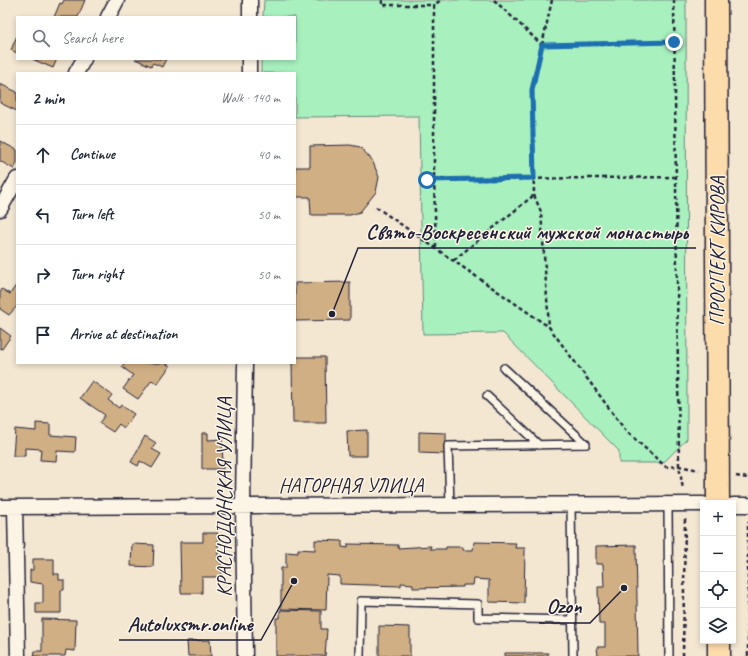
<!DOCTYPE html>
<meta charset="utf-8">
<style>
body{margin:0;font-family:Caveat,sans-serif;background:#f2f2f3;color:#1f2937}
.controls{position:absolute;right:12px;bottom:12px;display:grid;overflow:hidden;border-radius:0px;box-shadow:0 2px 6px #0003}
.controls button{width:36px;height:36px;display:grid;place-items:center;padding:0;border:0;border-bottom:1px solid #e0e1e3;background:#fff;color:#1f2937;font:20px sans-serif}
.stop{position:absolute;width:12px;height:12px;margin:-9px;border:3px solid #1f6fb2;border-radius:50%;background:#fff}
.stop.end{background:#1f6fb2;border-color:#fff;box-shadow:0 1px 4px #0008}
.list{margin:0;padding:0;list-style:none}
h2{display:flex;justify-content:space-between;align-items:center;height:52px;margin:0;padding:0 16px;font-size:17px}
h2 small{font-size:13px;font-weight:400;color:#747a83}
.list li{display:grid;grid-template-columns:26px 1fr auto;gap:12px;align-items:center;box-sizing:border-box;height:60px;padding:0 16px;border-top:1px solid #e0e1e3}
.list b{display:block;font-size:15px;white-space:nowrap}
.list em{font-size:13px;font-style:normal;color:#747a83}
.icon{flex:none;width:22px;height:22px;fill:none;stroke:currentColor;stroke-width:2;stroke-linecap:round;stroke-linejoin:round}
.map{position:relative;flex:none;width:748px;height:656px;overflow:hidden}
.search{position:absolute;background:#fff;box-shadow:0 2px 6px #0003;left:16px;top:16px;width:280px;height:44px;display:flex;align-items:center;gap:10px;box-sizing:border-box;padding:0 14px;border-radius:0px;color:#747a83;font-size:15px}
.panel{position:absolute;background:#fff;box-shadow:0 2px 6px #0003;left:16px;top:72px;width:280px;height:292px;border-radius:0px}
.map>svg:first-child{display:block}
.green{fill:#a8f0be;stroke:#65897c}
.building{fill:#d1af84;stroke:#22223b}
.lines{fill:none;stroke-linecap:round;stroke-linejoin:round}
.lane-casing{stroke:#22223b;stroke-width:10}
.street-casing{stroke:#22223b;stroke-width:17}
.primary-casing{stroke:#22223b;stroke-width:25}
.path{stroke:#22223b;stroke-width:2.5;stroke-dasharray:4 3;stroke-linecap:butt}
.lane{stroke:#fcf5e5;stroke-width:7}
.street{stroke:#fcf5e5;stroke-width:14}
.primary{stroke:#fddcac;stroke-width:22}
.route{stroke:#1f6fb2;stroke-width:5}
.labels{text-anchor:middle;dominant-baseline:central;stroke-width:3;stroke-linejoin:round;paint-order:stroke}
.street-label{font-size:20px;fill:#22223b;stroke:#fcf5e5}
.leader{fill:none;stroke:#22223b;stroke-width:1.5}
.callout-dot{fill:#22223b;stroke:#fcf5e5;stroke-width:1.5}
.callout-label{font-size:21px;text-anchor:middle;font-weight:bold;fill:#22223b;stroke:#fcf5e5;stroke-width:3;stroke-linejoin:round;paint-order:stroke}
</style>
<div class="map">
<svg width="748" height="656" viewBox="0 0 748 656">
<rect width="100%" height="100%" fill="#f3e7d2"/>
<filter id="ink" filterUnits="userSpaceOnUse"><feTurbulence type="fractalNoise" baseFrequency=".025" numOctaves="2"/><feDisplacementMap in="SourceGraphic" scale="8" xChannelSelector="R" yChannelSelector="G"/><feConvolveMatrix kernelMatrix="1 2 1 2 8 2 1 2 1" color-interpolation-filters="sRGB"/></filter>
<g filter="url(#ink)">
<path class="green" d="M264,0H686L687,439L663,463H619V451L503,333L423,334L419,116L295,117V73H261V59H295V17H263Z"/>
<path class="building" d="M64,0H85L78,17H54L60,3L62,4Z
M17,36V53L11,50Z
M32,59H57L53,68Z
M135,59H166L162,67L153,63L151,66Z
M0,84L17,92V111L0,103Z
M0,141L17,150V163L14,169L0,161Z
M350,145L360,147L372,160L379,177L376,192L360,212L350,215H311L310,197H295V167H310V146Z
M350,282V320L295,321V283Z
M17,284V306L9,315L0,309V293L2,289L10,294Z
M0,328L11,336L2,349L0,348Z
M295,357H325L326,423H293L292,363H295Z
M124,363H165L170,366L157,384L152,380L138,399L123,389L133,375L122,367Z
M92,381L112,395L108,400L119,408L121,405L134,414L124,428L119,424L113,432L99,423L105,415L80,398Z
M36,423L50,424V435L76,437L75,452L57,451L56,461L40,460L41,449L25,448V456H13L15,429L36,431Z
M367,430V456H348L347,431Z
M419,432L446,433V454L419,453Z
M202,433H208V440L222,439L223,469H202Z
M145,436L156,443L152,449L161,454L152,468L140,461L138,466L131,462Z
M203,533H218V561H221L222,577H202V593H181L180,542H203Z
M315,540L342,541V547L348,548V544L398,545V548L431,546L430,549H446V547H463V550H473L474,542L516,543L515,548H525L524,603L489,602V580L474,579L473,585H463V587L413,588V584L401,583V586L340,584V576L327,575L326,610L281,609V568H286V552L298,553V549L315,550Z
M132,544L154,545L153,567L131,566Z
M636,545L638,656H598L597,647H605V624H599L598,587H604L603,564H596V546Z
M33,559H54V574H59V580H64V590H61V613H36V603H43V584L30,582V570H33Z
M280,610L321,611V629H327L325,656H276V618H280Z
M42,619L76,620L75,651L66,650L65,656H34L35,651H42Z
M379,626L410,627V656H379Z
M210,640L211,656H188L187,641Z
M505,653H548V656H505Z"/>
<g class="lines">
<g class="lane-casing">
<path id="lane" d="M504,368L586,444
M487,396L539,445
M668,504L669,656
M450,505L448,446L586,444
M571,505L573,656
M360,656L361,601L478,604V618L572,620"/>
</g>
<g class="street-casing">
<path id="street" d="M108,17L117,0
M250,17V0
M76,73L84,59
M249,73V59
M0,209L17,179
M733,505H748
M0,507L703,504
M15,507L18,656
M245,656L243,506L245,363"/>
</g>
<g class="primary-casing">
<path id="primary" d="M716,0L718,503
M719,641V656"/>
</g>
<path class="path" d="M382,0V5H434
M494,0L542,45L532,90L534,195L541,212L549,327L626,431L666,467L679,466L699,470
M552,0L542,45L674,42
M674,0L679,466L683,489
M427,180L676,177
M376,207L549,327
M436,247L434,180V5L441,0
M454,260L534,195
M736,476L748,478
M683,656L685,518
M748,656V522"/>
<use href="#lane" class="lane"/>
<use href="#street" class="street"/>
<use href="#primary" class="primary"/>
</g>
</g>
<g class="lines" filter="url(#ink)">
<path class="route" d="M427,180L534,178L532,90L542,45L674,42"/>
</g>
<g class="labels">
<g class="street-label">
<text transform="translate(717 251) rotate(-90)">ПРОСПЕКТ КИРОВА</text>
<text x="351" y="485">НАГОРНАЯ УЛИЦА</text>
<text transform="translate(224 497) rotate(-90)">КРАСНОДОНСКАЯ УЛИЦА</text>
</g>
</g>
<path class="leader" d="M332 314L358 248H696M624 588L590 623H539M294 581L261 640H119"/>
<g class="callout-dot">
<circle cx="332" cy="314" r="4"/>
<circle cx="624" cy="588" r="4"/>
<circle cx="294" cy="581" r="4"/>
</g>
<g class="callout-label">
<text x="527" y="239">Свято-Воскресенский мужской монастырь</text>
<text x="564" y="613">Ozon</text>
<text x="190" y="631">Autoluxsmr.online</text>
</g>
</svg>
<div class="controls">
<button>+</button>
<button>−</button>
<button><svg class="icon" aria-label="locate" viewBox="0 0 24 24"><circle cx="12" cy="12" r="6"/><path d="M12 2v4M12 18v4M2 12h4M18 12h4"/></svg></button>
<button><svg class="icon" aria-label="layers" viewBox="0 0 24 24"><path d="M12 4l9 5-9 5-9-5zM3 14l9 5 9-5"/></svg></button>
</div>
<div class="stop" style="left:427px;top:180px"></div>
<div class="stop end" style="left:674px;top:42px"></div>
<div class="search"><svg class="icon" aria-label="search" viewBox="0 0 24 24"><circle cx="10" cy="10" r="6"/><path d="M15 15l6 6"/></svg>Search here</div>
<section class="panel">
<h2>2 min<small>Walk · 140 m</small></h2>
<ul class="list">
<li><svg class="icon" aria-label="ahead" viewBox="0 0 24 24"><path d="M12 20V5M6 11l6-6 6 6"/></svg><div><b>Continue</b></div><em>40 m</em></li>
<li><svg class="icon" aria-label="left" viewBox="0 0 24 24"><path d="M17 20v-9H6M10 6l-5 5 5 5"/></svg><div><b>Turn left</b></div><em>50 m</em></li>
<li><svg class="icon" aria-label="right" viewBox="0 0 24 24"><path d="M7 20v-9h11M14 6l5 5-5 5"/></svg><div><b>Turn right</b></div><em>50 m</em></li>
<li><svg class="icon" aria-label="arrive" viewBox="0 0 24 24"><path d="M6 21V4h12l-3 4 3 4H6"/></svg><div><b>Arrive at destination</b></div></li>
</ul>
</section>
</div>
